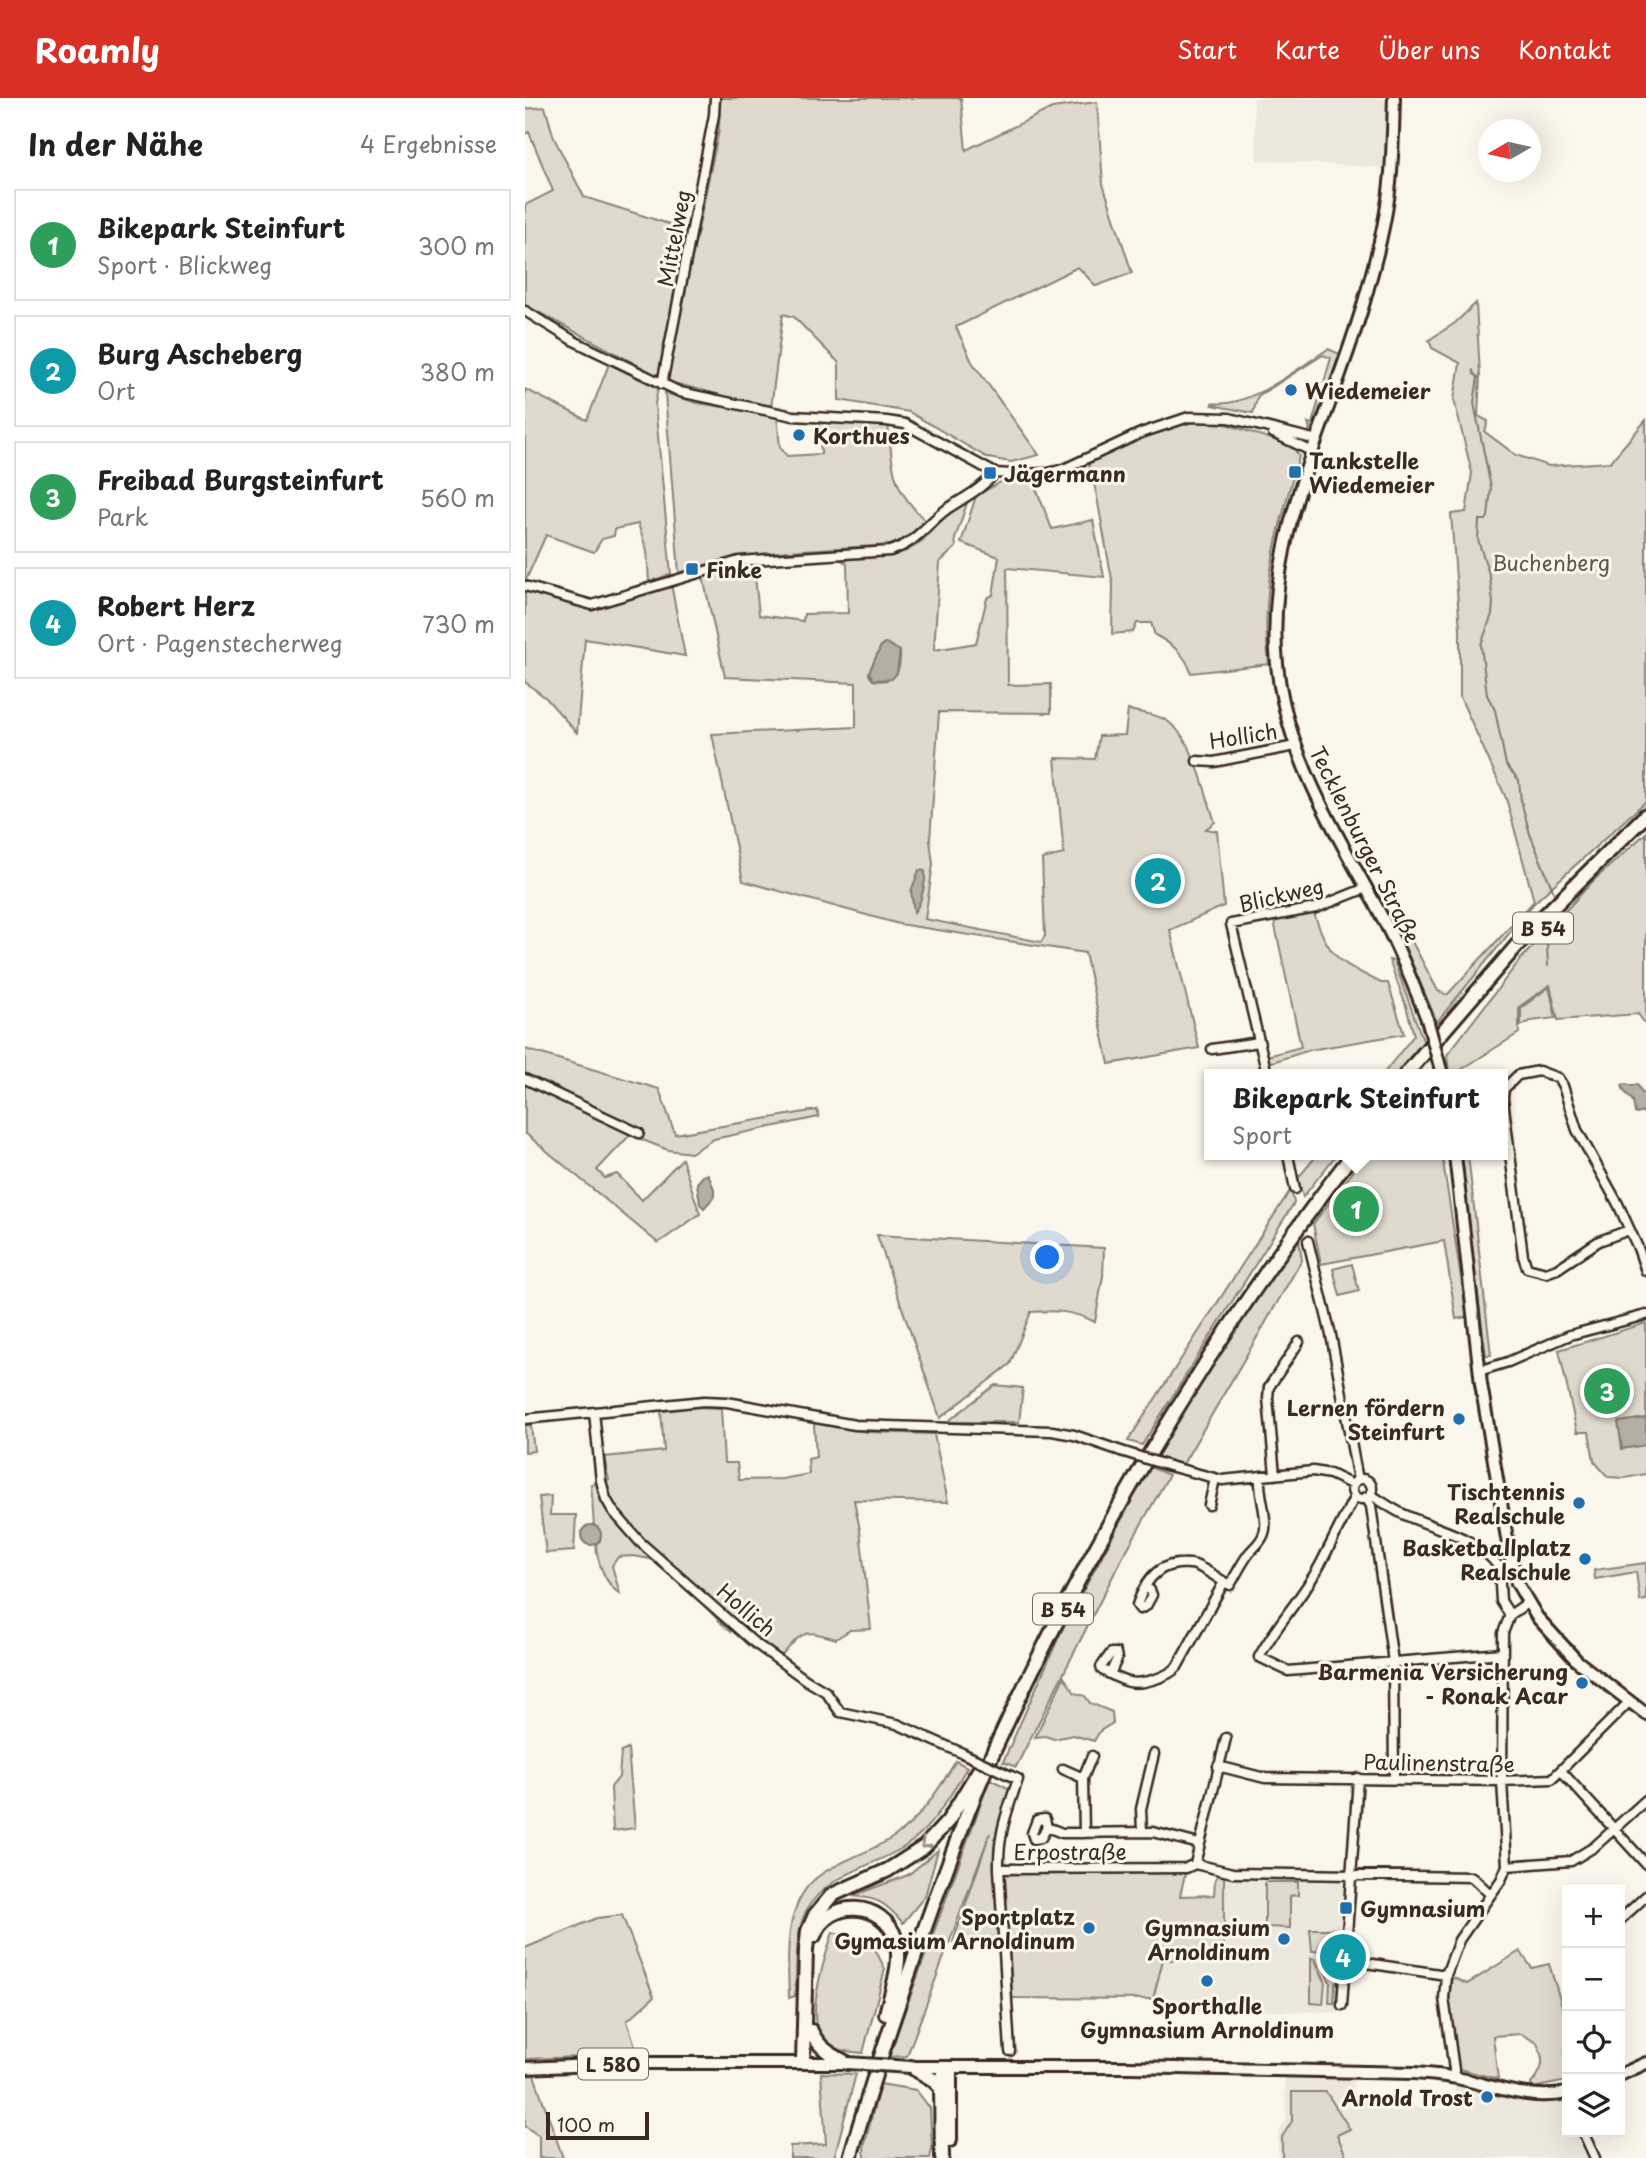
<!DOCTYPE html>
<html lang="de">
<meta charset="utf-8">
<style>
body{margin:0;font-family:"Playpen Sans",sans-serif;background:#f6f6f6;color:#222}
.controls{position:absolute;right:21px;bottom:21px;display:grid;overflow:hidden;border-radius:0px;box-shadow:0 7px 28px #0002}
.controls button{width:63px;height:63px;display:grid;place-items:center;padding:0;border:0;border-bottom:2px solid #e0e0e0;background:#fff;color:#222;font:35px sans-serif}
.compass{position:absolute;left:953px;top:21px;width:63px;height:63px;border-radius:50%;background:#fff;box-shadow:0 7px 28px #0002;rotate:261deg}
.scale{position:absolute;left:21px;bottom:18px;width:103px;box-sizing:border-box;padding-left:7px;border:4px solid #3b2a1e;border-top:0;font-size:19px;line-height:24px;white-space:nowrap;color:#3b2a1e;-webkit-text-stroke:5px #fbf7ec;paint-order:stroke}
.you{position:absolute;left:523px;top:1160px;width:24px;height:24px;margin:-18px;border:5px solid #fff;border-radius:50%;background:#1a73e8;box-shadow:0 0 0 10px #1a73e833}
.badge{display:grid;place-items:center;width:46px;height:46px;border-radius:50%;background:#d93025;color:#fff;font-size:23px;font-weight:700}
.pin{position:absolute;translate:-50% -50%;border:4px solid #fff;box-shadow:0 2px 7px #0006}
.popup{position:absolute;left:679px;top:971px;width:304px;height:91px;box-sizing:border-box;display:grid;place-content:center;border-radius:0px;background:#fff;filter:drop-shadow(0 2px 5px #0005);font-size:23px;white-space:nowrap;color:#767676}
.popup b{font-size:26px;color:#222}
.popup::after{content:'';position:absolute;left:50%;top:100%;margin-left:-14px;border:14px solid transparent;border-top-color:#fff}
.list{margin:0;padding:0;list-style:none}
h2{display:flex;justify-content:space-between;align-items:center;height:91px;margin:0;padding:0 28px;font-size:30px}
h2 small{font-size:23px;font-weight:400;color:#767676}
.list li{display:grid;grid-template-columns:46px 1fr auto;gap:21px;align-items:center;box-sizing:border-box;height:112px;margin:0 14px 14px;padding:0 14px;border:2px solid #e0e0e0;border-radius:0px}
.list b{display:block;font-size:26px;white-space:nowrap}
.list p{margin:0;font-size:23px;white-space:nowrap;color:#767676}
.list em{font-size:23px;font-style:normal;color:#767676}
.icon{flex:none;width:38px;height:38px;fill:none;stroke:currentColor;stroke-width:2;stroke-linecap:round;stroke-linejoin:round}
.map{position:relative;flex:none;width:1121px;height:2060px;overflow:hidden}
header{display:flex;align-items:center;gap:42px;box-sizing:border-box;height:98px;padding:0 35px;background:#d93025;color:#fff}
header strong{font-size:33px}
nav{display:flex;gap:38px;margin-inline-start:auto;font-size:24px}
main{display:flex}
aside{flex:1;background:#fff}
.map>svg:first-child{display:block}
.built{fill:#ede8dd}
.green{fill:#dfd9ce;stroke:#8d8276;stroke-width:2;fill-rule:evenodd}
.water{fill:#b6aea2;stroke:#85796d;stroke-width:2}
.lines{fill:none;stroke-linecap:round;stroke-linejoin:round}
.stream{stroke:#85796d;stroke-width:2}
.minor-casing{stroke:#3b2a1e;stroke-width:13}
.major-casing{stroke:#3b2a1e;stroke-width:16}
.highway-casing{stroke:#3b2a1e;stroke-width:18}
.minor{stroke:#fbf7ec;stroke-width:8}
.major{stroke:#fbf7ec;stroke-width:10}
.highway{stroke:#fbf7ec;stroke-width:12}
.minor-bridge-casing{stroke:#3b2a1e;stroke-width:13;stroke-linecap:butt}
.major-bridge-casing{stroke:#3b2a1e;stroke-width:16;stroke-linecap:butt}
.minor-bridge{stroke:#fbf7ec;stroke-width:8}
.major-bridge{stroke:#fbf7ec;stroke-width:10}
.oneway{stroke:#9b9085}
.poi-dot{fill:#1f6fb2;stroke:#fbf7ec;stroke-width:2.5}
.labels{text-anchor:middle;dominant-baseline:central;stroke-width:6;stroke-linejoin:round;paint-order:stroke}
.shield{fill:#fbf7ec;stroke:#75685c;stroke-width:2}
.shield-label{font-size:19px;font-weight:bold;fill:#3b2a1e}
.street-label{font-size:21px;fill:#3b2a1e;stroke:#fbf7ec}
.poi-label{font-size:21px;font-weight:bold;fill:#3b2a1e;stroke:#fbf7ec;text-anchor:end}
.park-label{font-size:21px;fill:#64564a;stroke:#fbf7ec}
</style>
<header>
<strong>Roamly</strong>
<nav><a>Start</a><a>Karte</a><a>Über uns</a><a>Kontakt</a></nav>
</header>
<main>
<aside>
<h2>In der Nähe<small>4 Ergebnisse</small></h2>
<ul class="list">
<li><span class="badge" style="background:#2e9e5b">1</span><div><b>Bikepark Steinfurt</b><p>Sport · Blickweg</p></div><em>300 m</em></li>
<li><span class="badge" style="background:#0f9aa8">2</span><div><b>Burg Ascheberg</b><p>Ort</p></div><em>380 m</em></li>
<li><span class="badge" style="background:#2e9e5b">3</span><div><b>Freibad Burgsteinfurt</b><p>Park</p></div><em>560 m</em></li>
<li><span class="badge" style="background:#0f9aa8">4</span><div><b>Robert Herz</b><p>Ort · Pagenstecherweg</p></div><em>730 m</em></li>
</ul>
</aside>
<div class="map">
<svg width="1121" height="2060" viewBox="0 0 1121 2060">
<rect width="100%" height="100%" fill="#fbf7ec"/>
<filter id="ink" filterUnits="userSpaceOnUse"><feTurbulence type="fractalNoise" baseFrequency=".0143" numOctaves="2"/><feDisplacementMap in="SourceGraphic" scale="14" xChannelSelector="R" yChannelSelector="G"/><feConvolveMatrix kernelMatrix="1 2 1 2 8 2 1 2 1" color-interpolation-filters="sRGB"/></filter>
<g filter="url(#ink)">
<path class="built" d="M728,0H863L858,70L732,62Z
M699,1777L712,1780L824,1782L813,1914L636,1912L639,1902L628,1901L638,1862L699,1847Z
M760,1975L828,1976L829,2004L928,2012L930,1986L1009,2003H1037L1042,2015V2034H1051L1062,2060H753V2035L761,2022Z"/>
<path class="green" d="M195,0H436L441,52L527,10L572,4L578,86L607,175L571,188L553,169L431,229L447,264L514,357L486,364L463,360L384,314L314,302V265L269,219L258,216L246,310L141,283L194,32Z
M20,9L29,40L59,99L163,132L133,278L0,207V107L28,93L4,34L0,36V11Z
M951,205L955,277L953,318L963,323L960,334L991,357L1024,368L1085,364L1121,322V703L1009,805L912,924L870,827L877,825L913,893L922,897L1009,803L981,700L935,599V531L926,416L941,414L947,375L929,302L935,265L907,250L904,242L930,225Z
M803,251L815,256L789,327L785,332L783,325L787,326L806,260L798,257L733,298L728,315L687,307V305C724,311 773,270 803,251Z
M84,266L133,290L130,306L146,476L124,484L122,453L113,426L90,431L89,438L77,441L69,454L21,437L0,484V291L62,322Z
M140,295L172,305L252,317L255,349L262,358L296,356L294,324L363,327C369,373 365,389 401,423L380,441L366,447C295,452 221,450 154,475Z
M669,324L698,325L767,348L774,358C754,426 734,494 744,566L666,575C661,557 647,546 630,537L626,525H612L608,534L587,536L588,487L571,394L563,364C598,347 631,332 669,324Z
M507,380L527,431L568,422L579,479L482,470L483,587L526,586V615L414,614L405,742L408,766L400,821L516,844L520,838L517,761L539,756L530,660L570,661L574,638L600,637L603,612C616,615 634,616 645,625C670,644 680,695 690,724L681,731L692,733L699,808L645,832L674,950L584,966L560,855L374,826L218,783L187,636L331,629V585L200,579L178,479L205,471L229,468L234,517L278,523L279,516L323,515L322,465L312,460L368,457L381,453L394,446L423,416L442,405L430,441L431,449L415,464L409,552L451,545L462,500L468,497L474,459L436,445L451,398L476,384ZM356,548L375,553C376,573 371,586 348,582L344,577Z
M146,486L160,558L60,541L52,635L21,600L0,584V493L63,511Z
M1121,735V927L1113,916L1033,922L1025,887L994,909V935L934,973V976H924L922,957L995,862L1068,783Z
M789,815C804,861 815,864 856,885H863L879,936L785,952L744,965L742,958L776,949L749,823Z
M864,862L869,863L899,945L874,976H858L889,937L881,908Z
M1024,889L1031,920L1006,923L996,928V910Z
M0,951L134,991L150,1036L292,1012L294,1019L189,1041L166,1055L143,1052L105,1037L72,1072L80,1080L92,1076L117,1102L157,1061L175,1116L133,1145L0,1035V984L40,1001L34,990L0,977Z
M792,1057H811L778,1099L773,1080Z
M841,1057H917L942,1219L931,1221L919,1143L796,1166L788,1126Z
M934,1057H943L966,1257H961Z
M766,1091L769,1105L617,1347L603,1343Z
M773,1136L777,1162L658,1366L629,1358Z
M352,1137L579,1150L578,1178L570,1224C549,1213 530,1212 506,1214L485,1266L415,1320Z
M827,1166L834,1193L815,1198L808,1171Z
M1121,1225V1376L1100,1380L1083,1379L1069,1363L1064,1334H1052L1034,1252Z
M470,1287L498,1290L494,1324H422Z
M169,1309L196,1310L199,1365H212L214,1382L257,1381L284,1376L283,1361L291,1359L289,1325L343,1334L409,1336L423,1404L329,1402L335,1432L346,1531L325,1532L311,1541C276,1530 279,1534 255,1559L206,1519L205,1534L159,1487L131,1462L108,1458L93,1459L87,1468L95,1496C80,1486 72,1464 71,1446L75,1443V1433L69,1428L66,1386L84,1382L79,1359L139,1353L136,1313Z
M6,1327L9,1353L0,1354V1328Z
M625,1369L644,1377L595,1464L491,1669L478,1664L537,1532Z
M26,1398L25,1417H51L49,1453L21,1455L14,1399Z
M1121,1465V1502L1115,1503L1111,1474L1070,1481L1069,1472Z
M539,1579L550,1595L560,1598L565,1605L587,1614L588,1625L575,1633L569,1643L548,1637L529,1641L520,1638L510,1639Z
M103,1651L110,1730L88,1733L86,1689L94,1679L96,1654Z
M431,1663L442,1669C426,1697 407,1731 379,1749C347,1769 300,1777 281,1813C269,1837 272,1872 270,1898L264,1900C263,1858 257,1801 298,1775C320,1761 347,1753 370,1738C397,1720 414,1690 431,1663Z
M465,1681L487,1692L470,1742L473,1841L428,1844L465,1735L382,1958L363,1959Z
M413,1752L400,1798L378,1825C360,1804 353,1800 327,1798L383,1777Z
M661,1772L655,1798L689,1797L690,1781L693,1777H699V1847L696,1848V1862H638L628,1901L487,1900L479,1773Z
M740,1784H773V1797L765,1798V1830L740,1829Z
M97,1817L129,1899L102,1923L113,1957L0,1961V1850L72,1820Z
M785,1831H814V1832L798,1841L792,1853H787Z
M308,1834L348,1847L360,1871L338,1955C324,1954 301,1952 294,1937C282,1912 300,1859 308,1834Z
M816,1835H820L819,1849L814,1853L795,1852L798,1845Z
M995,1853L1007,1870L1024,1866L1042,1924V1948L1040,1950L1042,1983L1007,1990L1006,1986C1019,1971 1020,1963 1012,1945L996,1936L968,1938L973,1981L934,1971L924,1903L927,1879L942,1886Z
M786,1860L790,1861L800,1883L798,1906L786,1905Z
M794,1861L817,1862L816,1883L810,1885L809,1905H804L805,1884Z
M296,1975L331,1976L309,2060H265V2048L301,2046Z
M9,1977L38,2060H14V2038L0,2028V1978Z
M355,1986L391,1992L405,2010L407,2051L405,2060H340L339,2049Z
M767,1994H801L825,2031L812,2037L822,2060H757V2039L767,2023Z"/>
<path class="water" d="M361,545L375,553L372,575L367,581L348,582L344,574L356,548Z
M394,772L400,773C401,784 396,807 389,814L386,793Z
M1101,986L1107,988L1112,986L1117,995L1121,996V1013L1112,1016L1110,1015L1108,1003L1099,993L1097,987Z
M183,1076L189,1091V1099L179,1110L175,1106L172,1085L178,1078Z
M1121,1320V1347L1097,1351L1093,1324Z
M56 1437a10 10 0 1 1 20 0a10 10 0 1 1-20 0Z"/>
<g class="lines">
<path class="stream" d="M948,272L949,276L953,279L949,305L966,390L963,419L961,422H954L953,442L965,479L968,505L967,516L956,547L962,597L970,612L981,667L994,682L996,703L1005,736L1031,800
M1023,868L1022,848L1036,818"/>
<g class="minor-casing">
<path id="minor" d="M0,213L49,243L155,294L268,318L362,323L380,326L470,375L487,376L524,375L541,370L616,335L664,319L704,320L792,342
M137,286L189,17L190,0
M748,335L788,354
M0,488L67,507L214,463L365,453C394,443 400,427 422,411C440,399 457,391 470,375
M672,663L689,664L770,648
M687,951L734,944
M742,976L706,826L791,810L841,790
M0,981L114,1035
M978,999L979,991L993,977L1014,973L1033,980L1038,988L1052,1032L1093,1106L1113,1150L1121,1173
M978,1001L998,1158L1002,1170L1021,1175L1032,1171L1074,1143L1104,1132
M763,1057L770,1091
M783,1143L806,1237L833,1382
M954,1273L983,1264L1045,1237L1121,1217
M69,1314L76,1383L81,1401L88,1413L115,1444L227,1543L281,1582L301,1594L315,1614L372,1626L437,1655
M0,1321L179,1303L202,1304L330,1327L527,1333L549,1337L596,1353
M644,1368L697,1382L788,1373L805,1376L828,1387
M750,1377L743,1300L744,1289L774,1244
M827 1391a10 10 0 1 1 20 0a10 10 0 1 1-20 0Z
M845,1396C856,1403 867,1411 878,1416C912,1432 950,1437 974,1469L976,1503L985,1517
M830,1398C818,1421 807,1444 795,1467C777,1500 751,1527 734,1559L763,1573L977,1555
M841,1399L846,1408L868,1564L869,1681
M684,1407L690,1381
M620,1490L625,1492L627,1497L621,1508L615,1511L612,1507C619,1487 629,1468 653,1466C659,1466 664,1465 670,1467C680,1471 690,1478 699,1484
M585,1576L592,1561L591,1555H586L576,1569L577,1572C586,1576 595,1582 604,1584C617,1587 643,1579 652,1569L699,1484L705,1487C711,1477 717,1464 725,1454C735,1444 742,1437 740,1422C739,1405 734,1396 735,1378
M701,1640L670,1766L708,1775L947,1779L965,1796
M693,1668L740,1680L977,1683L1027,1681L1104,1604
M538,1671L558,1680
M1037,1674L1121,1766
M522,1729L516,1740L509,1741L507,1735L512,1722L520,1721L522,1729L537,1735L628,1734L674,1746
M617,1733L616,1711L629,1656
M559,1735L558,1680L567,1658
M982,1768L1046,1763L1069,1749L1121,1702
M474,1771C473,1736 482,1714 493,1681L486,1678
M1095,1822L1121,1798
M821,1862L921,1877
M817,1907L833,1680
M485,1953L474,1771L661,1770L670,1766
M930,1979L919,1900L921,1877L934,1842L976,1782L982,1768L977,1683L978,1535L985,1517L1002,1505
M1058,2034L1070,2060"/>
</g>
<g class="major-casing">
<path id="major" d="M869,0C868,28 868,57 865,85C861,125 850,165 839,204C801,334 726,464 758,603C775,681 820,749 857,819C875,852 888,886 902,921
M930,1057L956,1286L984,1452L992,1485L1012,1519L1052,1563L1121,1616
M386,1969H605L888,1975C903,1976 918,1977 932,1980C969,1988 1005,2003 1042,1995
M0,1970L114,1965H322
M1095,1977L1121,1965"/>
</g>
<g class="highway-casing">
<path id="highway" d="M881,976L1007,830L1121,717
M289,1838C303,1800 359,1802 371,1842C378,1864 366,1894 361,1916
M286,1933C294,1950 305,1956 322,1965
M278,1964L281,1852L283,1833L290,1817L307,1797L363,1772L399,1749L423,1723L454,1672
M386,1969L407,1981L416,1990
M425,1973V2042
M325,2060C349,1974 378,1891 408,1807C427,1757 444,1707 466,1659C564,1445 684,1243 827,1057
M417,2060L416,1990L418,1978L425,1970"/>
</g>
<use href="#minor" class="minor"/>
<use href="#major" class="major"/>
<use href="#highway" class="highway"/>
<g class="minor-bridge-casing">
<path id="minor-bridge" d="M596,1353L644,1368
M437,1655L486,1678"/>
</g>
<g class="major-bridge-casing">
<path id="major-bridge" d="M902,921L917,976
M322,1965L386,1969"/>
</g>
<use href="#minor-bridge" class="minor-bridge"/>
<use href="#major-bridge" class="major-bridge"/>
</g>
<defs><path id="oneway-chevron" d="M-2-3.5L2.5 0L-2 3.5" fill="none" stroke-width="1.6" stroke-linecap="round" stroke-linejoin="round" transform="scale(1.75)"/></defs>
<use class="oneway" href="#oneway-chevron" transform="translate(400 1746) rotate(137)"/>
</g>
<g class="poi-dot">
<circle cx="766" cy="292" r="7"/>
<circle cx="274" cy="337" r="7"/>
<rect x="763" y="367" width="14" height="14" rx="3.5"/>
<rect x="458" y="368" width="14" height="14" rx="3.5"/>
<rect x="160" y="464" width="14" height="14" rx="3.5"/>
<circle cx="934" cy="1321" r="7"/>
<circle cx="1054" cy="1405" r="7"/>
<circle cx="1060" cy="1461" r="7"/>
<circle cx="1057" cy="1585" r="7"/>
<rect x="814" y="1803" width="14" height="14" rx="3.5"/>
<circle cx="564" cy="1830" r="7"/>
<circle cx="759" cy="1841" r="7"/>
<circle cx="682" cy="1883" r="7"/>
<circle cx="962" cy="1999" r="7"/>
</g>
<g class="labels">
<g class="shield">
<rect x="988" y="814.5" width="60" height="31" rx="5"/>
<rect x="508" y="1495.5" width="60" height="31" rx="5"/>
<rect x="53" y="1950.5" width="70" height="31" rx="5"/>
</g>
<g class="shield-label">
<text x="1018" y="830">B 54</text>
<text x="538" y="1511">B 54</text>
<text x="88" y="1966">L 580</text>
</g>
<g class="street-label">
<text transform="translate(148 140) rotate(-79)">Mittelweg</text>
<text transform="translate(718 637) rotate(-9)">Hollich</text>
<text transform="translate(841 746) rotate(63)">Tecklenburger Straße</text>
<text transform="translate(756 796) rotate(-13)">Blickweg</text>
<text transform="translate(222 1511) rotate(40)">Hollich</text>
<text transform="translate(914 1664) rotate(1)">Paulinenstraße</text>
<text x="545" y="1753">Erpostraße</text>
</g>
<g class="poi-label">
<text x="780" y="292" text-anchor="start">Wiedemeier</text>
<text x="288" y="337" text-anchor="start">Korthues</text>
<text x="784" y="362" text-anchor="start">Tankstelle<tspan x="784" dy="24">Wiedemeier</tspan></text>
<text x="479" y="375" text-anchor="start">Jägermann</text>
<text x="181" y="471" text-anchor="start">Finke</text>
<text x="920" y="1309">Lernen fördern<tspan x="920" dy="24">Steinfurt</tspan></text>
<text x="1040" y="1393">Tischtennis<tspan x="1040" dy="24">Realschule</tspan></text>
<text x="1046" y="1449">Basketballplatz<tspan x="1046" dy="24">Realschule</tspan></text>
<text x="1043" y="1573">Barmenia Versicherung<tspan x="1043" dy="24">- Ronak Acar</tspan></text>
<text x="835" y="1810" text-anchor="start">Gymnasium</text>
<text x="550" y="1818">Sportplatz<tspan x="550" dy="24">Gymasium Arnoldinum</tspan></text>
<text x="745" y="1829">Gymnasium<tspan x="745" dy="24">Arnoldinum</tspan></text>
<text x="682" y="1907" text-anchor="middle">Sporthalle<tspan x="682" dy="24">Gymnasium Arnoldinum</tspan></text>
<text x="948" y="1999">Arnold Trost</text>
</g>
<g class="park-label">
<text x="1026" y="464">Buchenberg</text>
</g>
</g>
</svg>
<div class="controls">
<button>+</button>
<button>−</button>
<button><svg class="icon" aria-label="locate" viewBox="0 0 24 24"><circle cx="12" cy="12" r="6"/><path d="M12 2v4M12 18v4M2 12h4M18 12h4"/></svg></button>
<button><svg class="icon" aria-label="layers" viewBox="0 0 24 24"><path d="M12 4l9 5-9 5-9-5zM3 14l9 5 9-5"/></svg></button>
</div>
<svg class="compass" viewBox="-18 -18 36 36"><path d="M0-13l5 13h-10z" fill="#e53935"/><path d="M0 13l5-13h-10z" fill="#767676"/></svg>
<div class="scale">100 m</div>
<div class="you"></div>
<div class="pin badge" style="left:831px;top:1111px;background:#2e9e5b">1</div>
<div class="popup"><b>Bikepark Steinfurt</b>Sport</div>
<div class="pin badge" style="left:633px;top:783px;background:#0f9aa8">2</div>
<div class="pin badge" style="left:1082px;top:1293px;background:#2e9e5b">3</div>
<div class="pin badge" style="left:818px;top:1859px;background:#0f9aa8">4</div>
</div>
</main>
